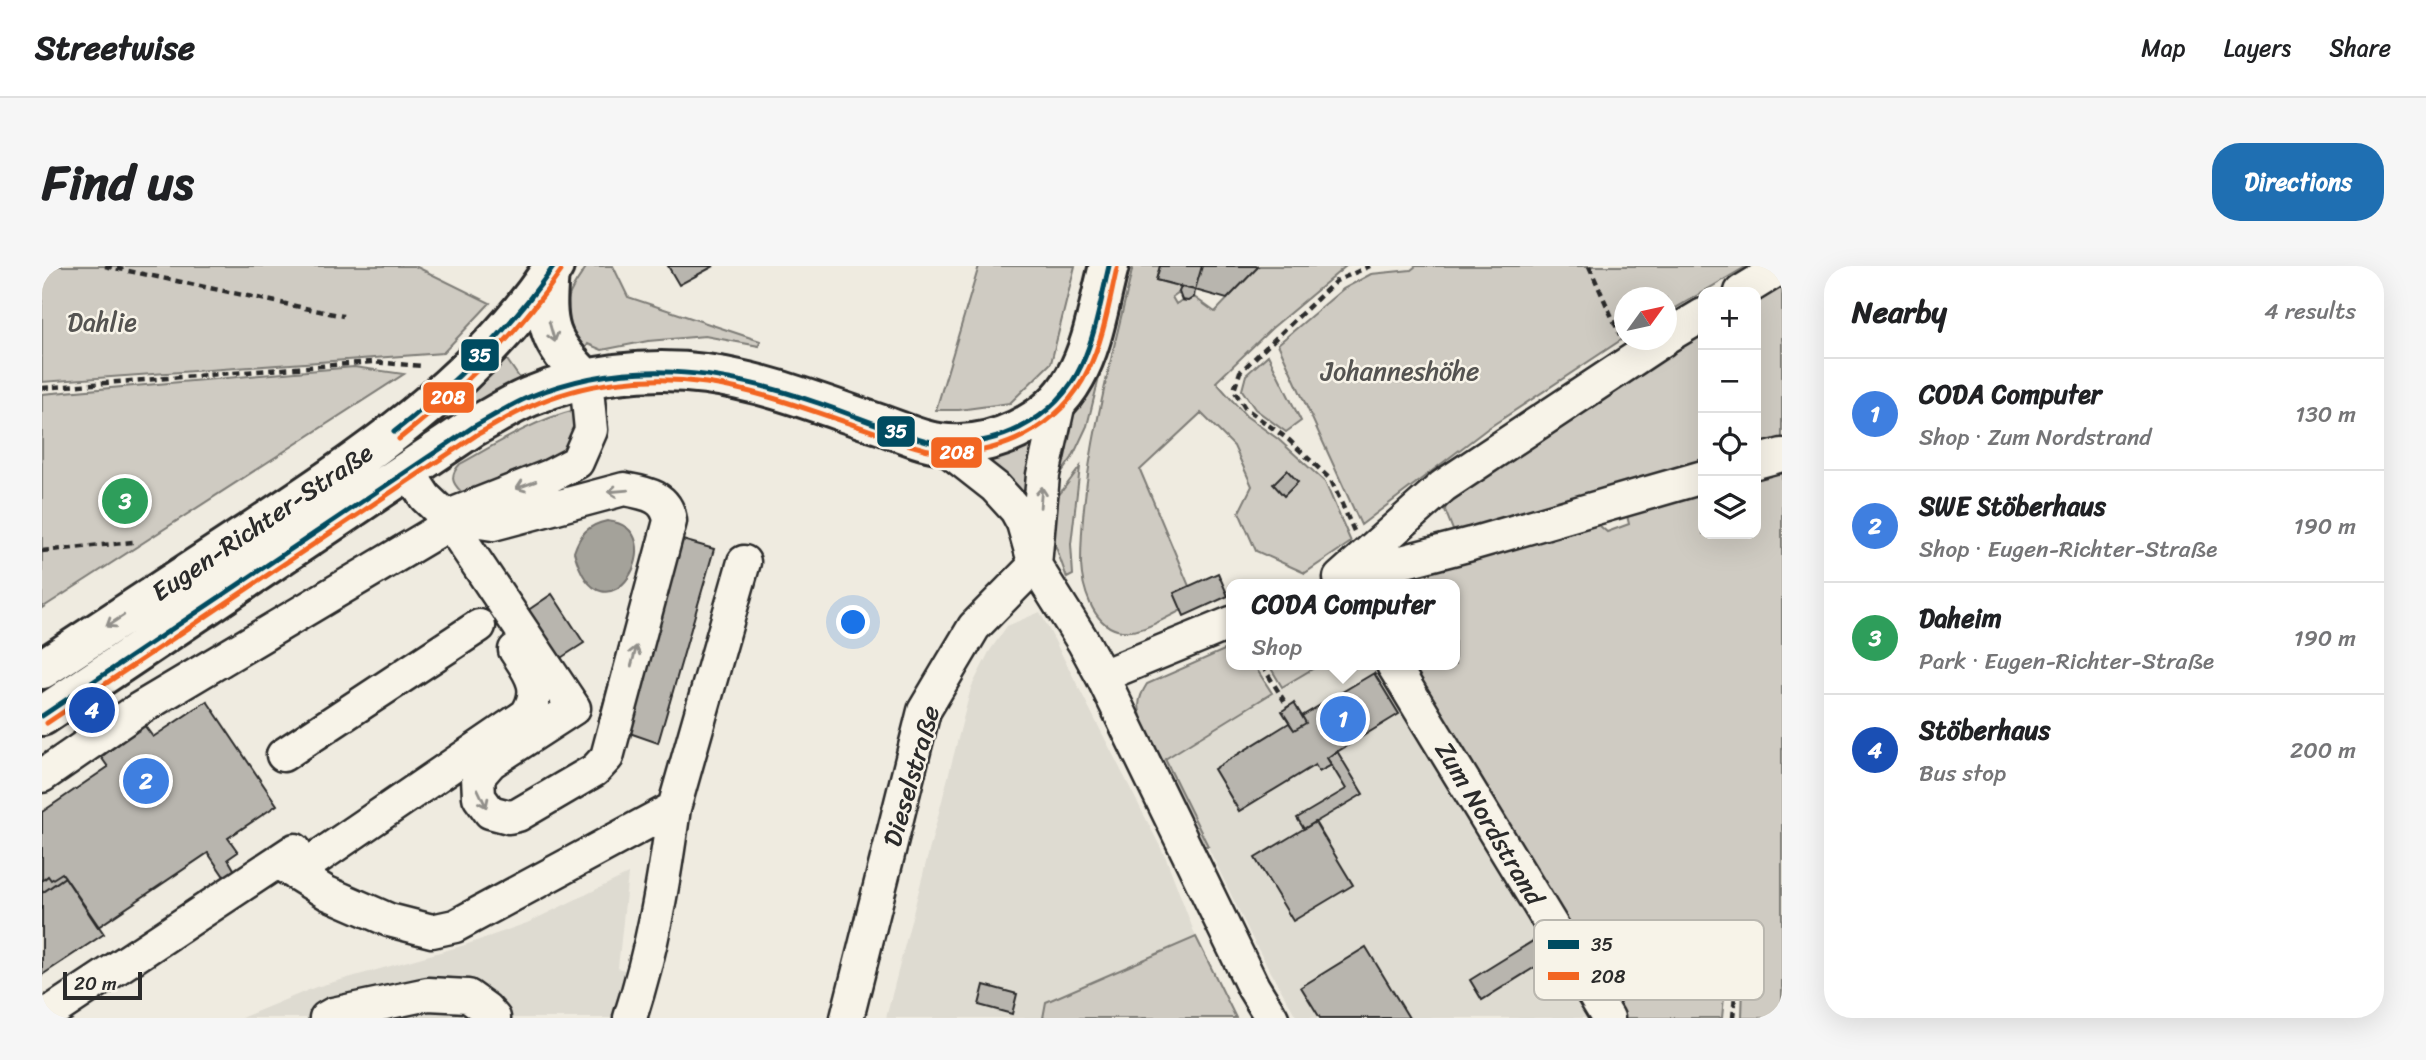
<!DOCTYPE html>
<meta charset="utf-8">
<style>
body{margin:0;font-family:Sriracha,sans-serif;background:#f6f6f6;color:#202124}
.controls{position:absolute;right:21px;top:21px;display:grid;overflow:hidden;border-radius:14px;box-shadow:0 7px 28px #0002}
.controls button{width:63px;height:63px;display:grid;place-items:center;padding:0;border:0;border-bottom:2px solid #e0e0e0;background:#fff;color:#202124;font:35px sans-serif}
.compass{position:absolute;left:1572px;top:21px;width:63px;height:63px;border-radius:50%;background:#fff;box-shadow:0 7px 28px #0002;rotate:57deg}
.scale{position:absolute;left:21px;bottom:18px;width:79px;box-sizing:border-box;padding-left:7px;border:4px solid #2b2b2b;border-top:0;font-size:19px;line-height:24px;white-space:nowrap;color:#2b2b2b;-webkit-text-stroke:5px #f7f3e8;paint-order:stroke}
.you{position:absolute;left:812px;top:357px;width:24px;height:24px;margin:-18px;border:5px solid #fff;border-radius:50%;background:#1a73e8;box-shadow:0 0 0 10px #1a73e833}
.badge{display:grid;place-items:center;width:46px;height:46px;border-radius:50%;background:#1f6fb2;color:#fff;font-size:23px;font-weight:700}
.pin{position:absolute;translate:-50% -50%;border:4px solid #fff;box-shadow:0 2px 7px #0006}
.popup{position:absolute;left:1184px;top:313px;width:234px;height:91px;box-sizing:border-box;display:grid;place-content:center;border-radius:14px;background:#fff;filter:drop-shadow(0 2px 5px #0005);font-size:23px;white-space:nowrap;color:#757577}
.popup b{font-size:26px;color:#202124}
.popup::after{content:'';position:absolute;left:50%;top:100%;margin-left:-14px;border:14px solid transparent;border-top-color:#fff}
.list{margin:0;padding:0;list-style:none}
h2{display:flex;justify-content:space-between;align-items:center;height:91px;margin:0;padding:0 28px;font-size:30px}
h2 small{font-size:23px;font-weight:400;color:#757577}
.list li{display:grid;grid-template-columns:46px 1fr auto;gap:21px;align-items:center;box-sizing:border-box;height:112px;padding:0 28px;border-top:2px solid #e0e0e0}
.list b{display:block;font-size:26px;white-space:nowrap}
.list p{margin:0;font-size:23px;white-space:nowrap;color:#757577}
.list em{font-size:23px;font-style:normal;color:#757577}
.icon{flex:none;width:38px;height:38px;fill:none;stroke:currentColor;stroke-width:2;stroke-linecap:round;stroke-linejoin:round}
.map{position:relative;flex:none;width:1740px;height:752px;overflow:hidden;border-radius:28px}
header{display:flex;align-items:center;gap:42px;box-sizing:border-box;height:98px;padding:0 35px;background:#fff;border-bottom:2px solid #e0e0e0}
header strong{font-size:33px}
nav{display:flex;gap:38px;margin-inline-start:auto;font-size:24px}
.intro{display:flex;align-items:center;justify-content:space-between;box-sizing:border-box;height:168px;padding:0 42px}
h1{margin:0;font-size:49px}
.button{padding:18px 32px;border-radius:28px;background:#1f6fb2;color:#fff;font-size:24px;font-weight:700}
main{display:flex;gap:42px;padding:0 42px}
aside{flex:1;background:#fff;border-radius:28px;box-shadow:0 7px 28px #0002}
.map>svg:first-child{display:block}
.built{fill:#dedbd1}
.green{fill:#cfcbc2;stroke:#7d7b76;stroke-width:2}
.water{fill:#a4a29a;stroke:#74726e;stroke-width:2}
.building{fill:#b8b5ae;stroke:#2b2b2b;stroke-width:2}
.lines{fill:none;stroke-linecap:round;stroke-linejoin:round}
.minor-casing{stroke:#2b2b2b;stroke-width:37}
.major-casing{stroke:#2b2b2b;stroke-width:44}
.path{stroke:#2b2b2b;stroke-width:4.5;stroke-dasharray:7 5;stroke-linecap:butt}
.minor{stroke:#f7f3e8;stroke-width:32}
.major{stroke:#f7f3e8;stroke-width:38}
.bus-1-casing{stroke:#f7f3e8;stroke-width:10}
.bus-2-casing{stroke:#f7f3e8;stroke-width:10}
.bus-1{stroke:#004c61;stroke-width:5}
.bus-2{stroke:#f26522;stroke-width:5}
.oneway{stroke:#918f8a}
.labels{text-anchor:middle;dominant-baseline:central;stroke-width:5;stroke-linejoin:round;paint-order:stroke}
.park-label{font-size:26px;fill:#545351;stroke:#f7f3e8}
.street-label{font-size:26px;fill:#2b2b2b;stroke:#f7f3e8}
.key{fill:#f7f3e8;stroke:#bab7af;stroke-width:2}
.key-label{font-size:19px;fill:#2b2b2b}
.line-badge{stroke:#f7f3e8;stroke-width:2.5}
.badge-label{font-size:19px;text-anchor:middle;font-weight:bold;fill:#fff}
</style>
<header>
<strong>Streetwise</strong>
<nav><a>Map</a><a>Layers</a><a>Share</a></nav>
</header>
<div class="intro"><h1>Find us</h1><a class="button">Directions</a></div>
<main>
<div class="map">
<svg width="1740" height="752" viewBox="0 0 1740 752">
<rect width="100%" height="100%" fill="#efebe0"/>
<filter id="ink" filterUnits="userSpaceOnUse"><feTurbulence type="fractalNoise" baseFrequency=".0143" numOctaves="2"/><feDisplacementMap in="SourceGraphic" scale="14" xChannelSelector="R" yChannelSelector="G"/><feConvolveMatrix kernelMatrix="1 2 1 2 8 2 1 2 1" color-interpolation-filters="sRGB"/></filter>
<g filter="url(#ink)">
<path class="built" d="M998,346L1124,592L1154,671L1004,736L1001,752H844L929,422L947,386L965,360Z
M1277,399H1367L1581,752H1255L1213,678L1123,493Z
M586,608L576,702L608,713L596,752H199L274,721L423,679L485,657Z"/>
<path class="green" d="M0,0H373L448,37L401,87L0,116Z
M545,0H571L586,31L718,75L717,80L663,70L606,75L560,84L546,78L541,87C532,77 530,69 527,57C521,29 531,22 545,0Z
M937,0H1033L1009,97L968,137L917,144H894Z
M1091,0H1118L1114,14L1139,21L1137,26L1130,31L1134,38L1140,34L1146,35L1152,31L1173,46L1217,0H1304L1230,62L1174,116L1204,150L1236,173L1283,216L1309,276L1263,307L1214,285L1197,246L1210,220L1192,180L1159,147L1098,204L1147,320L1140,344C1121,353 1097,370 1075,364C1050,357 1040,321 1039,298C1039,197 1069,98 1091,0Z
M1374,0H1705L1625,47L1624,32H1582V72L1445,163L1319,259L1236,78L1301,23L1329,8L1369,4Z
M1740,14V175L1714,182V30Z
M1661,62V197L1424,265L1411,264L1403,244L1405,234Z
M461,88L481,117L0,431V420Z
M1226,89L1259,155L1244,166L1213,143L1200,124L1204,109Z
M1057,99L1060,100L1045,160L1030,192L1009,221L1023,162Z
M312,101L362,108L0,342V128Z
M533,144L536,168L528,187L425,231C412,220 405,212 418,198C454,178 492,154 533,144Z
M996,171L987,240L940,195Z
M1038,201L1029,278L1031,309L1025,312L1010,270L1011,237Z
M1740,201V752H1700L1701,719L1710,692L1700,682L1693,693L1696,700L1692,708L1684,711L1680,752H1581L1367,399H1413V318H1354L1452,283L1550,253L1565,266L1587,258L1584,245L1661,223V268H1714V208Z
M1189,381V399H1212L1230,427L1123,493L1166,580H1160L1102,461C1096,442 1094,435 1105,418Z
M1227,399H1277L1240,421Z
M1154,671L1194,752H1001L1004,736Z"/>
<path class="water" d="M565,255C637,262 561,388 532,286C538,268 546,259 565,255Z"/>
<path class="building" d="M626,0H672L637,19Z
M1118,0H1160L1153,24L1114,14Z
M1160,0H1214L1216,1L1185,33L1153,24Z
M1139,21L1153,24L1152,31L1146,35L1140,34L1137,26Z
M1245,204L1256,216L1242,230L1231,218Z
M609,265L672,283L616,477L556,456Z
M1176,307L1186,330L1142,350L1132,327Z
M510,328L542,377L514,395L482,347Z
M1332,407L1357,448L1285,492L1290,499L1277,506L1273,499L1197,545L1172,503L1247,457L1252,464L1264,457L1260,450Z
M165,435L235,539L186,572L196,586L186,593L193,605L183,612L166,587L56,661L20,607L9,614L6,610L0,615V546L66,501L59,491L102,459L111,471Z
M1252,437L1264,457L1252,464L1240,445Z
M1295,485L1321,528L1262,563L1255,552L1304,523L1285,492Z
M1273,556L1311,619L1251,655L1213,592Z
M20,607L23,611L0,627V615L6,610L9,614Z
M23,611L62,668L0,709V627Z
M1499,670L1511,690L1440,734L1428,714Z
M1324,681L1367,752H1278L1259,721Z
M942,719L975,728L970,748L937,739Z"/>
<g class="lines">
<g class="minor-casing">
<path id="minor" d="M1699,26L1740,1
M1624,71L1661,49
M897,177L953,221L974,244L981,257L993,299L1042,377L1060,410L1211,721L1230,752
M1714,196L1740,189
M366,205L383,231L404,251L532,442L449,496L436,511L437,531L448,546L467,551L476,549L553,504L565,491L628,255C625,230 604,227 582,223L451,258L404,251
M1302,311L1429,278L1661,211
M1298,312L1401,220L1621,74
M1351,399L1566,752
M1060,410L1189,357
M241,489L437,360
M0,510L97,443L394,266L404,251L508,210L535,196L549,164L544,113
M235,596L285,627L347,654L390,665L413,660L632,542L702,296
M253,607L484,449C502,423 488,407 473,384
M0,752L253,584
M284,752L291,748L386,728L426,730L444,743L452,752
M588,752C611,681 622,615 632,542
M805,752L882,445L932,361L993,299L1001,209L1018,132"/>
</g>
<g class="major-casing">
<path id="major" d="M507,7C502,60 506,76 544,113
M0,403C67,359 134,315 201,271C315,196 436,117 512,0
M0,450L431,161C450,151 468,139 487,131C541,108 607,100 664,108C724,116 780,139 837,158C856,164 877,175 897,177C949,184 1008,157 1033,111C1052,78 1057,36 1067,0"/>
</g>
<path class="path" d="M63,0L301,50
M1547,0L1578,69
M0,122L330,96L380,100
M1312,265L1289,214L1247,174L1203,142L1192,124L1198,106L1294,15L1328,0
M0,285L91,276
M1220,399L1246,441
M1691,752L1694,717"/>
<use href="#minor" class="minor"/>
<use href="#major" class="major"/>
<g class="bus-1-casing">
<path id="bus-1" d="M352,166C413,118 467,64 512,0
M0,450L431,161C450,151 468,139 487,131C584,91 677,103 773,136C812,149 850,166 889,176C951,185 1014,155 1040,98C1054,67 1059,33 1067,0"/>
</g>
<g class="bus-2-casing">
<path id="bus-2" d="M357,173C419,124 474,70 519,5
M5,457L436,168C453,159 469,149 487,141C541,116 605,109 664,117C720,125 773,146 827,164C848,171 870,182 893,185C955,194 1019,161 1046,104C1062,72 1067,36 1075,2"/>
</g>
<use href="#bus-1" class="bus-1"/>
<use href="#bus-2" class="bus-2"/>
</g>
<defs><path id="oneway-shaft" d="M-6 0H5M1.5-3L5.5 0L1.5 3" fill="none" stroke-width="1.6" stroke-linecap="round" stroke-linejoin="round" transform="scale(1.75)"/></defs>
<g class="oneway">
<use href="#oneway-shaft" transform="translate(510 66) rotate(74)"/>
<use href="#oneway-shaft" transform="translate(484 219) rotate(160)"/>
<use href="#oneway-shaft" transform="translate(576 225) rotate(175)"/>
<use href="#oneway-shaft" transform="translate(999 231) rotate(-85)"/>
<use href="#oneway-shaft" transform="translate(73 355) rotate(147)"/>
<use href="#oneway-shaft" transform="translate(592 390) rotate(-75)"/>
<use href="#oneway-shaft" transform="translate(440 532) rotate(65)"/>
</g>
</g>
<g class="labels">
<g class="park-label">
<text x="60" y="56">Dahlie</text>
<text x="1358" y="105">Johanneshöhe</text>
</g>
<g class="street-label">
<text transform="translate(220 256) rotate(-34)">Eugen-Richter-Straße</text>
<text transform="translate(869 510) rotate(-74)">Dieselstraße</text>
<text transform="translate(1448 557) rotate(59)">Zum Nordstrand</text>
</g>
</g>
<rect x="1492" y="654" width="230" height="80" rx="10" class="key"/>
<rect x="1506" y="674" width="31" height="9" fill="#004c61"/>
<rect x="1506" y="706" width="31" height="8" fill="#f26522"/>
<g class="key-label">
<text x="1549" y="685">35</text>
<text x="1549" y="717">208</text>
</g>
<g class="line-badge">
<rect x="418" y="72" width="40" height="34" rx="7" fill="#004c61"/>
<rect x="380" y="115" width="53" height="33" rx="7" fill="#f26522"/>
<rect x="834" y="149" width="40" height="33" rx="7" fill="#004c61"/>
<rect x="888" y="170" width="53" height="33" rx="7" fill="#f26522"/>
</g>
<g class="badge-label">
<text x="438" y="96">35</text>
<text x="406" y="138">208</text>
<text x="854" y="172">35</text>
<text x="915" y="193">208</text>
</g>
</svg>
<div class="controls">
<button>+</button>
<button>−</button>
<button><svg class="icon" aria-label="locate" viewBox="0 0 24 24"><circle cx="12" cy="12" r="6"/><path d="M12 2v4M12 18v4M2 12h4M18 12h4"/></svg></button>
<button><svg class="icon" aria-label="layers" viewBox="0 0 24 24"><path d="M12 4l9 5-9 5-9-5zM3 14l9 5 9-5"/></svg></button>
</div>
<svg class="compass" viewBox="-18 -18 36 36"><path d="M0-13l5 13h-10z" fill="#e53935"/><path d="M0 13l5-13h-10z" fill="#757577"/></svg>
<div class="scale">20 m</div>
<div class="you"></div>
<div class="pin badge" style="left:1301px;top:453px;background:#3f7fe0">1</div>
<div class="popup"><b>CODA Computer</b>Shop</div>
<div class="pin badge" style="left:104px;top:515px;background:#3f7fe0">2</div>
<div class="pin badge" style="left:83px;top:235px;background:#2e9e5b">3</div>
<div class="pin badge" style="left:50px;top:444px;background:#1a4fb4">4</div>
</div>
<aside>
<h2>Nearby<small>4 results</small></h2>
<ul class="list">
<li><span class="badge" style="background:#3f7fe0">1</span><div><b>CODA Computer</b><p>Shop · Zum Nordstrand</p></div><em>130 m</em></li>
<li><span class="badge" style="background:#3f7fe0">2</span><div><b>SWE Stöberhaus</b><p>Shop · Eugen-Richter-Straße</p></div><em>190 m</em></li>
<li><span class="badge" style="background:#2e9e5b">3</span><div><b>Daheim</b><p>Park · Eugen-Richter-Straße</p></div><em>190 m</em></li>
<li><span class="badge" style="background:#1a4fb4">4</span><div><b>Stöberhaus</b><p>Bus stop</p></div><em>200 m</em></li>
</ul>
</aside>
</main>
